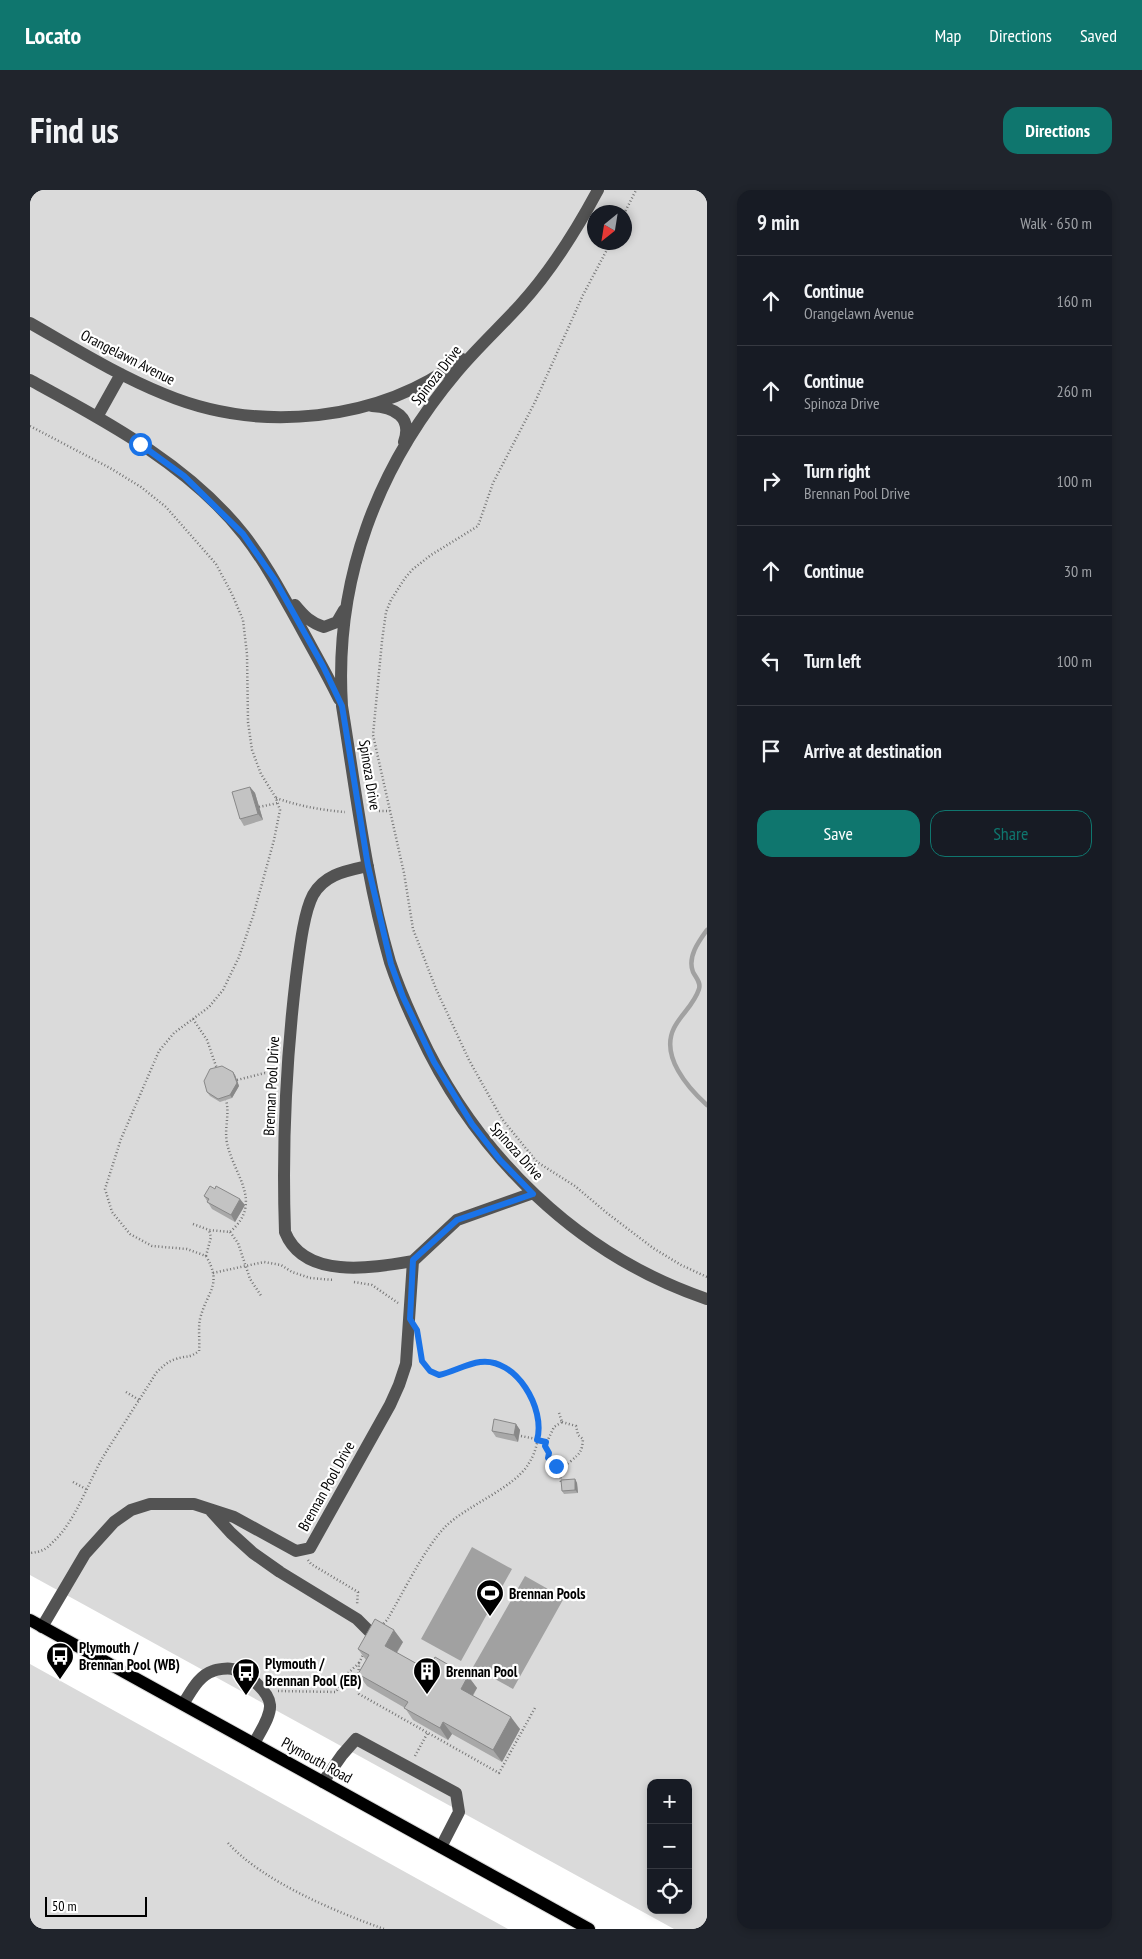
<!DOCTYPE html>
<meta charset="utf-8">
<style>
body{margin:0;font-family:"PT Sans Narrow",sans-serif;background:#20242c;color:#f1f3f6}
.controls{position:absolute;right:15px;bottom:15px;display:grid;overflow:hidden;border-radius:10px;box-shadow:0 2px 8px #0003}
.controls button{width:45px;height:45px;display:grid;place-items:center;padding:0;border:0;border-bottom:1px solid #363941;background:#171b24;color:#f1f3f6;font:25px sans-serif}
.compass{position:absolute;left:557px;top:15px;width:45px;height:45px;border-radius:50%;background:#171b24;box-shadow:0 2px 8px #0003;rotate:210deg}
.scale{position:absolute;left:15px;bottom:12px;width:102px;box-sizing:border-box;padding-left:5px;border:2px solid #000;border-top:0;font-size:14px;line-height:18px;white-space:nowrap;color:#000;-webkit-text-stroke:4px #fff;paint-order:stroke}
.stop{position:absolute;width:15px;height:15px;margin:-11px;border:4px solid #1a73e8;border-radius:50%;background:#fff}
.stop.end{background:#1a73e8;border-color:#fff;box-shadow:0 1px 5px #0008}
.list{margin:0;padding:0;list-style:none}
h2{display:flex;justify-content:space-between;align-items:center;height:65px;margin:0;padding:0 20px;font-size:21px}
h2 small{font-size:16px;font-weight:400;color:#9ea1a6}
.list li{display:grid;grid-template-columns:32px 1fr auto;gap:15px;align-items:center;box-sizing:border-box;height:90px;padding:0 20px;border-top:1px solid #363941}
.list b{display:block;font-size:19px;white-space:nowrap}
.list p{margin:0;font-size:16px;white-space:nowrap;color:#9ea1a6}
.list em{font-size:16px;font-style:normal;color:#9ea1a6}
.actions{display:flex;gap:10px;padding:15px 20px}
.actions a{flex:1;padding:11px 0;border:1px solid #0f766e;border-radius:15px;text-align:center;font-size:18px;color:#0f766e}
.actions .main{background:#0f766e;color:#fff}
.icon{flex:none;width:28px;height:28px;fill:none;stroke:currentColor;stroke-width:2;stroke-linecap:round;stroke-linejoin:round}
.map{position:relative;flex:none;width:677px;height:1739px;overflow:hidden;border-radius:15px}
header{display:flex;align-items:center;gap:30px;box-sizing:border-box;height:70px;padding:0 25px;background:#0f766e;color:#fff}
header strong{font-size:24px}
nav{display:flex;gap:28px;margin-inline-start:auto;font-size:18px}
.intro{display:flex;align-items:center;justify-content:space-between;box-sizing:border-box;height:120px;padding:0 30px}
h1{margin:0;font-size:35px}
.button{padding:12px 22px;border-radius:15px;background:#0f766e;color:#fff;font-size:18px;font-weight:700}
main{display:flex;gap:30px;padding:0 30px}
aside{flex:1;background:#171b24;border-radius:15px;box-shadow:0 2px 8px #0003}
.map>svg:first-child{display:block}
.green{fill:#dadada;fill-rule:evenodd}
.water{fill:#a1a1a1}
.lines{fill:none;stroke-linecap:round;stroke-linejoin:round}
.stream{stroke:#a1a1a1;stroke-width:4.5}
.major-casing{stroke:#dbdbdb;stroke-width:14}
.path{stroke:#757575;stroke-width:2.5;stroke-dasharray:1 2.5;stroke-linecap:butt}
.minor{stroke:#535353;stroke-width:12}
.major{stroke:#000;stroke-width:12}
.wall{fill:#a8a8a8}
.shaded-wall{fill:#888}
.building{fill:#c3c3c3;stroke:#888}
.route{stroke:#1a73e8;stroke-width:6}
.labels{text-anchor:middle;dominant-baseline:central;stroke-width:4.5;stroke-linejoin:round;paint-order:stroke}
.street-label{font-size:15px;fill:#000;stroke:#fff}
.poi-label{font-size:15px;font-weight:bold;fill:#000;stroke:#fff;text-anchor:start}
</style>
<header>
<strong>Locato</strong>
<nav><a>Map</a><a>Directions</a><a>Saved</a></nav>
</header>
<div class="intro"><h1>Find us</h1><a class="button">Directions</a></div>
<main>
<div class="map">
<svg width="677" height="1739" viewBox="0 0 677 1739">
<rect width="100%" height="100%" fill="#fff"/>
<path class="green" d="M0,0H677V1739H644L0,1385ZM564,22H594V52H564ZM621,1593H658V1720H621Z
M0,1474L478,1739H0Z"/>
<path class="water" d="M442,1357L482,1379L431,1471L391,1449Z
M495,1386L534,1408L483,1499L443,1477Z"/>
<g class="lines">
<path class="stream" d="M677,740C669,751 657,767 663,782C666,788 671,792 669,799C664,815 651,824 644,838C630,866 658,898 677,915"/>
<g class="major-casing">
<path id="major" d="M0,1430L559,1739"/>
</g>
<path class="path" d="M594,24L606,0
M581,52L553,105L505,212L463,293L448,336L401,365L383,379L375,388L361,410L356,422L352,451L343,545L374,683L383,739L406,799L439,870L472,929L507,972L545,996L577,1023L623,1058L651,1075L677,1087
M0,236L80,278L111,297L136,317L186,374L202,404L213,430L217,464L218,532L222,560L231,584L246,608L250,620L244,650L223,726L209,767L193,800L179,817L144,843L129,861L91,949L75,999L82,1022L100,1044L122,1056L157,1059L176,1066C193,1095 177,1101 170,1129C168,1138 170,1151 169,1161C158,1169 157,1165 146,1169C138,1171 132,1177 126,1183C109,1211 90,1239 73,1267C58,1293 45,1332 23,1352C16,1360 10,1362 0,1363
M246,608C269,616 291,620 315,622
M229,617L248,613
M349,621H360
M163,829L177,850L187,879
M207,890L235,883L245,884
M163,1034L179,1040L200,1042C234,1012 204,986 197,953C194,938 200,924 196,910
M200,1042L208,1053L220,1089L232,1107
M176,1066L181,1047L179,1040
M183,1083L234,1072L251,1075L262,1082L280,1088L304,1090
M324,1092L342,1095L368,1113
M96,1202L109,1210
M529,1223L532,1232
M532,1232L546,1236L548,1245L553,1249C552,1262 550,1263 541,1271C537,1274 536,1276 530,1277L521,1273L515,1256L524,1237Z
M491,1246L516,1251
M529,1277L531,1292
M43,1292L56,1299
M278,1370L281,1374L328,1402L327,1415
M351,1436L357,1430C373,1403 394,1359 415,1337C437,1315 485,1298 499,1273C507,1261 511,1240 508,1226C503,1200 480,1172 452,1172C438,1172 423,1182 409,1185C400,1181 393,1175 391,1165
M329,1473L334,1463
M248,1501L306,1502L316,1485L329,1473L328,1495L329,1504L469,1583L506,1516
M385,1566L398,1542
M198,1653C232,1691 306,1722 354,1739"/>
<path class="minor" d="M568,0C546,41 521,81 490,115C469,138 447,158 427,182C347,277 304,390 312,516C326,602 336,689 360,772C368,796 378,819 389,842C446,965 547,1065 677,1109
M0,133C44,158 87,185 134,204C230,244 349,232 432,169
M0,190C77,232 159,275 214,345C236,373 252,404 270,436C283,460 297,484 309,509
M342,216C364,217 383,227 374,252
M67,227L91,184
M265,415C274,426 281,433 294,437L307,432L314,420
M383,1071L427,1030L503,1003
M181,1321L201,1343L223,1363L250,1382L327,1429L343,1445
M12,1437L55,1364L84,1332L101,1320L120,1314H164L204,1327L266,1361L280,1358L360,1215L369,1195L376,1174L383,1071C342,1078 274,1090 255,1042C252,957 256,871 266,787C269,765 273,724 283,705C295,684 316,681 338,676
M153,1514C161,1502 168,1486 183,1481C187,1479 198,1478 202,1479C215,1481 239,1501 240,1515C241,1527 229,1543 224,1554
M293,1592L312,1565L326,1549L426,1603L429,1622L411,1657"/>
<use href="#major" class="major"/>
</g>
<path class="wall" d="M220,597L225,603L233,630L214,636L210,629Z
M205,885L209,896L202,908L190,912L180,906L177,902Z
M174,1006L215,1015L205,1032L182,1019Z
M486,1234L490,1240L488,1252L466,1247L462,1241Z
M545,1289L547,1293L548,1303L534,1304L532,1301Z
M373,1452L367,1463L398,1480L438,1486L447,1498L443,1506L490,1539L472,1572L422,1544L418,1550L383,1530L375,1518L337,1496L328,1484L336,1470L328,1459Z"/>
<path class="shaded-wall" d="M220,597L225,603L233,630L228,624Z
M203,882L205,885L209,896L202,908L200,905Z
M210,1009L215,1015L205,1032L201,1025Z
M486,1234L490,1240L488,1252L484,1245Z
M545,1289L547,1293L548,1303L545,1300Z
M364,1440L373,1452L363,1468L355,1456Z
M438,1486L447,1498L439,1511L431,1499Z
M481,1527L490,1539L472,1572L463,1560Z
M413,1532L422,1544L418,1550L410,1538Z"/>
<path class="building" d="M220,597L228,624L210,629L202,602Z
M192,876L203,882L207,893L200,905L188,909L177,902L174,891L180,879Z
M180,996L185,999L186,996L210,1009L201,1025L177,1012L179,1009L174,1006Z
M464,1229L486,1234L484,1245L462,1241Z
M545,1289V1300L532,1301L531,1290Z
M345,1429L364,1440L355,1456L398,1480L405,1467L438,1486L431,1499L481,1527L463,1560L413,1532L410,1538L374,1518L378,1512L328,1484L339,1465L328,1459Z"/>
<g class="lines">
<path class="route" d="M110,254L154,286L213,344L245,390L293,476L312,516L338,676L361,774L373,807L404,872L442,934L470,970L503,1004L427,1030L383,1070L380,1129L387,1140L392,1171L400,1181L409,1185C423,1182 436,1174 450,1172C486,1167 516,1219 507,1250L516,1252L515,1256L519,1263L518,1268L526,1276"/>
</g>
<defs>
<g id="stadium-pin" transform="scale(1.4375)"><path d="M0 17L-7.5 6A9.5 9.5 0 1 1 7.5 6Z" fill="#000" stroke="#fff"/><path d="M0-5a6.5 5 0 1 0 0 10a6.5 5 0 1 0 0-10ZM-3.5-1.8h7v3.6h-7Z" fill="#fff"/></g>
<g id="bus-pin" transform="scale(1.4375)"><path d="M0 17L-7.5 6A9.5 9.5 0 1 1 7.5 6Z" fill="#000" stroke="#fff"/><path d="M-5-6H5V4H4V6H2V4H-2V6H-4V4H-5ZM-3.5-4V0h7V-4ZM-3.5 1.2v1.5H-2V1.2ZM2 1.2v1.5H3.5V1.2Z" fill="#fff"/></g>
<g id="building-pin" transform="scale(1.4375)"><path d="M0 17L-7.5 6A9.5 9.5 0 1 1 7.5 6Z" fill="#000" stroke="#fff"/><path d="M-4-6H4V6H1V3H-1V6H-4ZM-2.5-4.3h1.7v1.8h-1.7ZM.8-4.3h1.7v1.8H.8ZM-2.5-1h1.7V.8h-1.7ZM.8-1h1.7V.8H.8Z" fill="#fff"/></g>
</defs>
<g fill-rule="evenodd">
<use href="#stadium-pin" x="460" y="1403"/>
<use href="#bus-pin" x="30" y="1466"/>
<use href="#building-pin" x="397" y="1481"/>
<use href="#bus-pin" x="216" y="1482"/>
</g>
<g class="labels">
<g class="street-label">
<text transform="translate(98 167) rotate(27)">Orangelawn Avenue</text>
<text transform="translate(406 185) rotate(-52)">Spinoza Drive</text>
<text transform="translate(340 585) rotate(81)">Spinoza Drive</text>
<text transform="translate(241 896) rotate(-87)">Brennan Pool Drive</text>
<text transform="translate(487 961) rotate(48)">Spinoza Drive</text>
<text transform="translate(296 1296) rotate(-61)">Brennan Pool Drive</text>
<text transform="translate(287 1570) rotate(29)">Plymouth Road</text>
</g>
<g class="poi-label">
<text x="479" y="1403">Brennan Pools</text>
<text x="49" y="1457">Plymouth /<tspan x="49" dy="17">Brennan Pool (WB)</tspan></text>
<text x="235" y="1473">Plymouth /<tspan x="235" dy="17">Brennan Pool (EB)</tspan></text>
<text x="416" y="1481">Brennan Pool</text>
</g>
</g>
</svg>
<div class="controls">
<button>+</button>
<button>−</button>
<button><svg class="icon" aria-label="locate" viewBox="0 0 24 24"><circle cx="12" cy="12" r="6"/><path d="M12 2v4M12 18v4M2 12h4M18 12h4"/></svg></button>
</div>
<svg class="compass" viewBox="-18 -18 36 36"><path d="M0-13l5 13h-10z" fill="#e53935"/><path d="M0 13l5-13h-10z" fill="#9ea1a6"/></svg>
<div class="scale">50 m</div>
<div class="stop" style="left:110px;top:254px"></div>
<div class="stop end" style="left:526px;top:1276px"></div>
</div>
<aside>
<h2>9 min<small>Walk · 650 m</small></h2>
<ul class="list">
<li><svg class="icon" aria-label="ahead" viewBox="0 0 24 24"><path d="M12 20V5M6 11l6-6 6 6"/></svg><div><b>Continue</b><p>Orangelawn Avenue</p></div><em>160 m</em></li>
<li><svg class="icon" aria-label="ahead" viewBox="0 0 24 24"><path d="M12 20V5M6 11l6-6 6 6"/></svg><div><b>Continue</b><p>Spinoza Drive</p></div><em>260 m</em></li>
<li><svg class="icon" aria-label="right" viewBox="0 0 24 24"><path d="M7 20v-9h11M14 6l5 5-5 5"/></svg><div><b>Turn right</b><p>Brennan Pool Drive</p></div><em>100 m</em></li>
<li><svg class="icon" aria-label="ahead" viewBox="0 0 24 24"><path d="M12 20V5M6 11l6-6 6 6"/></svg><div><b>Continue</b></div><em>30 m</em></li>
<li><svg class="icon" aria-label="left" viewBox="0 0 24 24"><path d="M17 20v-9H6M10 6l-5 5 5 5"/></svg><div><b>Turn left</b></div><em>100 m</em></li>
<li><svg class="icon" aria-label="arrive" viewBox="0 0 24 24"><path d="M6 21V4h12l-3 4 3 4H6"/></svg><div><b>Arrive at destination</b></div></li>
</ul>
<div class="actions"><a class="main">Save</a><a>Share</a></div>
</aside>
</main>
